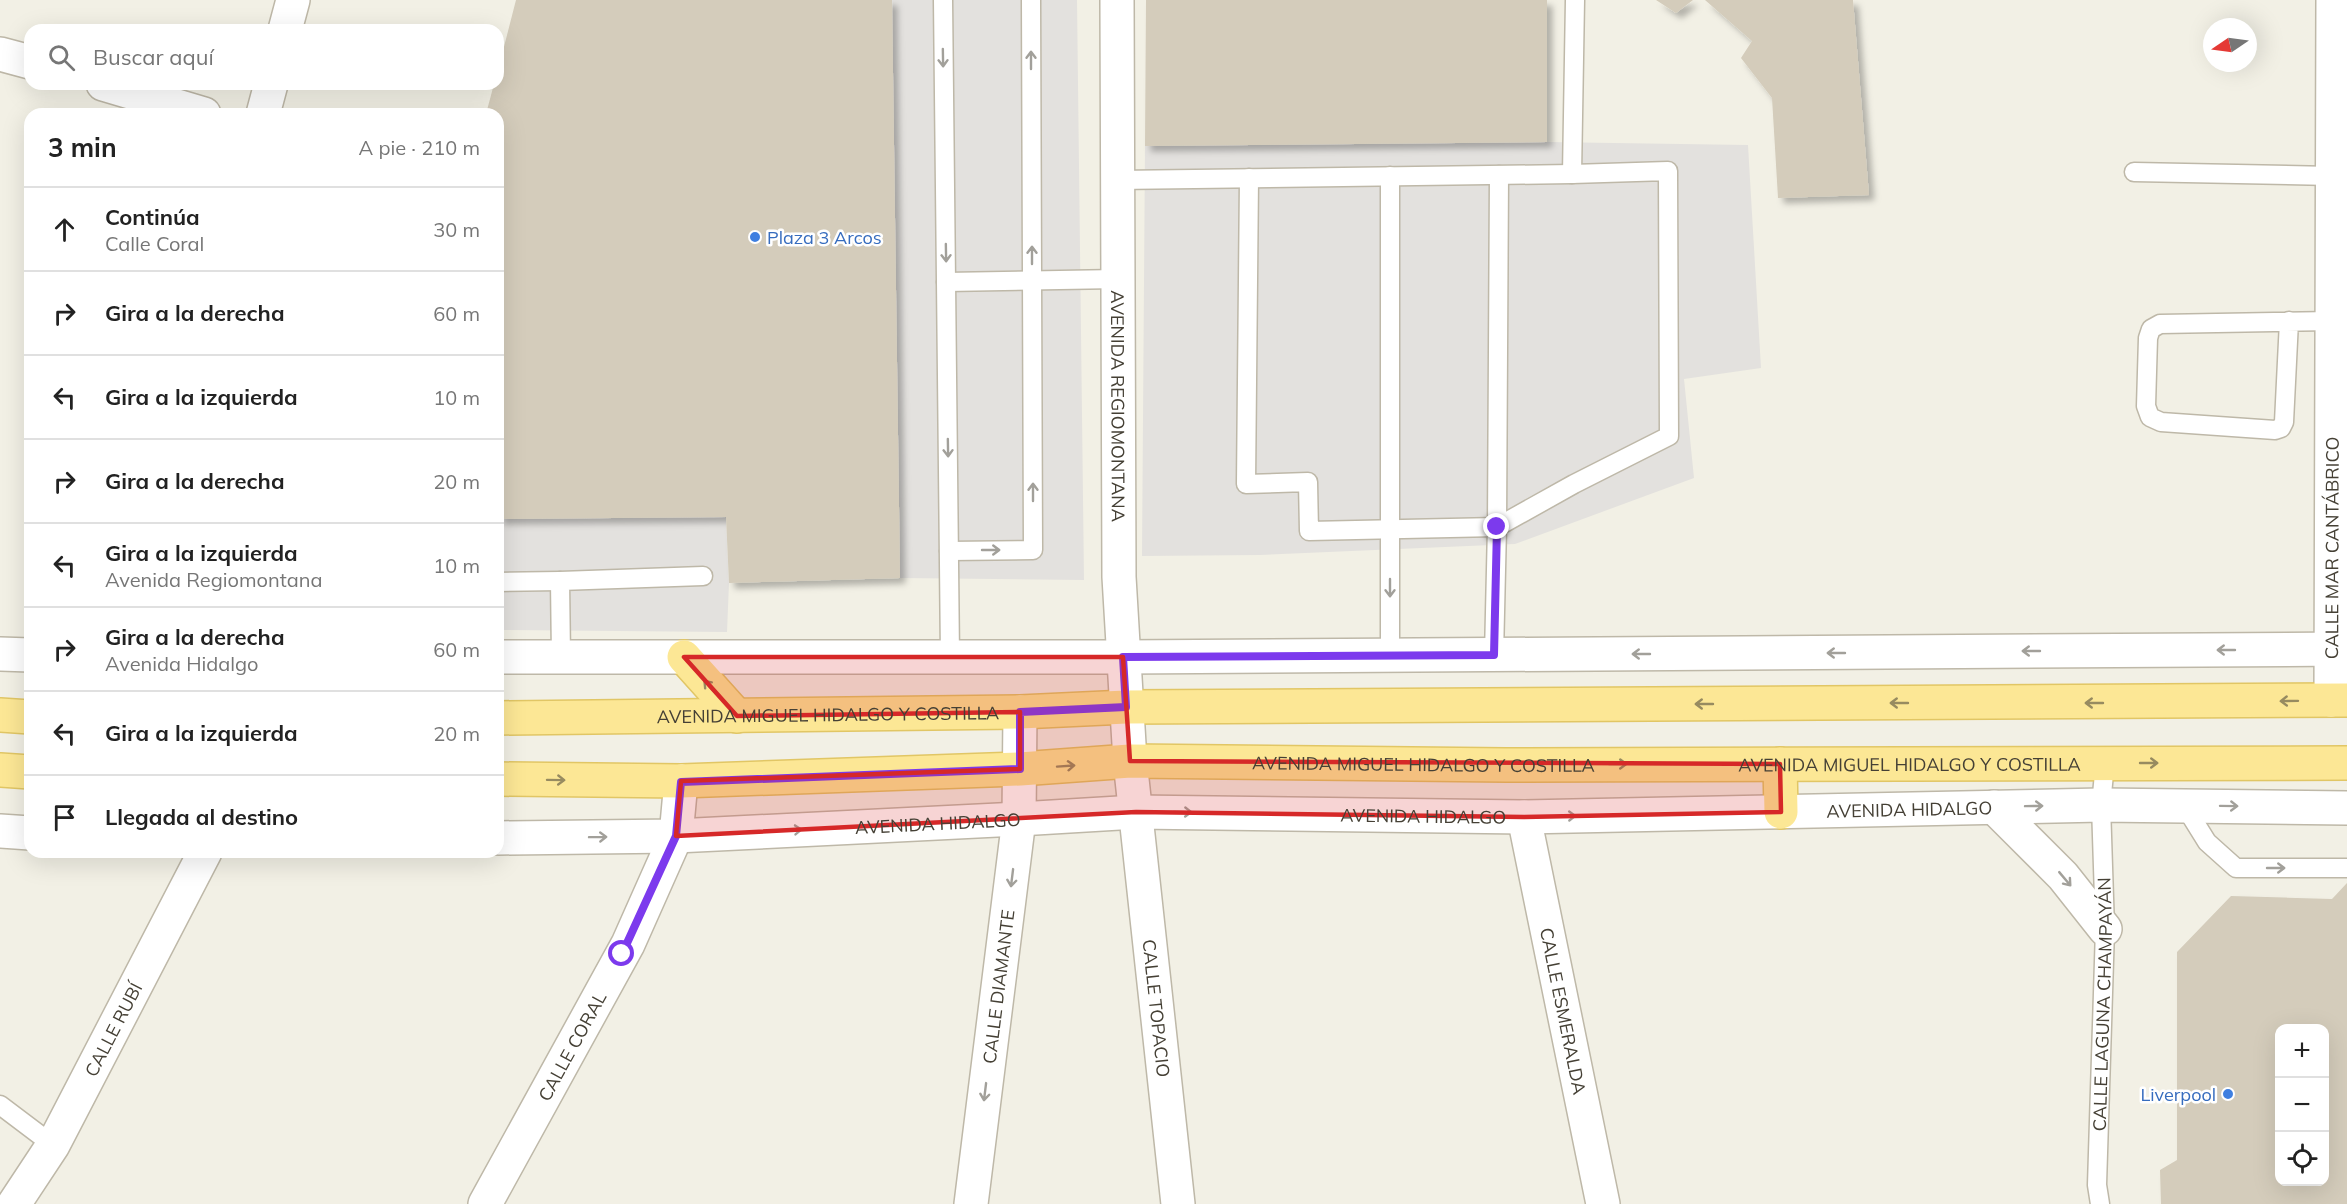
<!DOCTYPE html>
<html lang="es">
<meta charset="utf-8">
<style>
body{margin:0;font-family:Mulish,sans-serif;background:#f2f2f2;color:#222}
.controls{position:absolute;right:18px;bottom:18px;display:grid;overflow:hidden;border-radius:12px;box-shadow:0 6px 24px #0002}
.controls button{width:54px;height:54px;display:grid;place-items:center;padding:0;border:0;border-bottom:2px solid #e0e0e0;background:#fff;color:#222;font:30px sans-serif}
.compass{position:absolute;left:2203px;top:18px;width:54px;height:54px;border-radius:50%;background:#fff;box-shadow:0 6px 24px #0002;rotate:257deg}
.stop{position:absolute;width:18px;height:18px;margin:-14px;border:4px solid #7c3aed;border-radius:50%;background:#fff}
.stop.end{background:#7c3aed;border-color:#fff;box-shadow:0 2px 6px #0008}
.list{margin:0;padding:0;list-style:none}
h2{display:flex;justify-content:space-between;align-items:center;height:78px;margin:0;padding:0 24px;font-size:26px}
h2 small{font-size:20px;font-weight:400;color:#767676}
.list li{display:grid;grid-template-columns:39px 1fr auto;gap:18px;align-items:center;box-sizing:border-box;height:84px;padding:0 24px;border-top:2px solid #e0e0e0}
.list b{display:block;font-size:22px;white-space:nowrap}
.list p{margin:0;font-size:20px;white-space:nowrap;color:#767676}
.list em{font-size:20px;font-style:normal;color:#767676}
.icon{flex:none;width:33px;height:33px;fill:none;stroke:currentColor;stroke-width:2;stroke-linecap:round;stroke-linejoin:round}
.map{position:relative;flex:none;width:2347px;height:1204px;overflow:hidden}
.search{position:absolute;background:#fff;box-shadow:0 6px 24px #0002;left:24px;top:24px;width:480px;height:66px;display:flex;align-items:center;gap:15px;box-sizing:border-box;padding:0 21px;border-radius:18px;color:#767676;font-size:22px}
.panel{position:absolute;background:#fff;box-shadow:0 6px 24px #0002;left:24px;top:108px;width:480px;height:750px;border-radius:18px}
.map>svg:first-child{display:block}
.parking{fill:#e3e1de}
.building{fill:#d4ccbb;fill-rule:evenodd;filter:url(#shadow)}
.lines{fill:none;stroke-linecap:round;stroke-linejoin:round}
.service-casing{stroke:#beb8a8;stroke-width:21}
.minor-casing{stroke:#beb8a8;stroke-width:36}
.tertiary-casing{stroke:#beb8a8;stroke-width:36}
.primary-casing{stroke:#e1c665;stroke-width:36}
.service{stroke:#fff;stroke-width:18}
.minor{stroke:#fff;stroke-width:33}
.tertiary{stroke:#fff;stroke-width:33}
.primary{stroke:#fce795;stroke-width:33}
.oneway{stroke:#a2a09a}
.oneway2{stroke:#978b60}
.route{stroke:#7c3aed;stroke-width:8}
.marked{fill:#d62828;fill-opacity:0.2;stroke:#d62828;stroke-width:4.5;stroke-linejoin:round}
.shop-dot{fill:#3f7fe0;stroke:#fff;stroke-width:2}
.labels{text-anchor:middle;dominant-baseline:central;stroke-width:5;stroke-linejoin:round;paint-order:stroke}
.shop-label{font-size:18px;fill:#366cbe;stroke:#fff;text-anchor:start}
.street-label{font-size:18px;fill:#454035;stroke:#fff}
</style>
<div class="map">
<svg width="2347" height="1204" viewBox="0 0 2347 1204">
<defs>
<filter id="shadow"><feDropShadow dx="5.5" dy="5.5" stdDeviation="3" flood-color="#0004"/></filter>
</defs>
<rect width="100%" height="100%" fill="#f2f0e5"/>
<path class="parking" d="M892,0H1077L1084,580L900,578Z
M1547,142L1748,145L1761,368L1684,379L1694,478L1515,544L1260,555L1142,556L1145,146Z
M726,517L729,583L727,632L498,630V519Z"/>
<path class="building" d="M516,0H892L900,578L729,583L726,517L498,519V114H486L494,84H498V70Z
M1146,0H1547V142L1145,146Z
M1656,0H1693L1676,13Z
M1705,0H1853L1869,195L1778,198L1772,98L1741,58L1752,41Z
M2347,883V1204H2161L2160,1170L2177,1160V952L2231,896L2332,899ZM2280,1028H2324V1182H2280Z"/>
<g class="lines">
<g class="service-casing">
<g id="service">
<path d="M943,0L950,657"/>
<path d="M2134,172L2332,176"/>
<path d="M1572,174L1575,0"/>
<path d="M1390,176V656"/>
<path d="M1249,178L1246,484L1308,482L1309,531L1497,527L1499,175"/>
<path d="M1117,180L1572,174L1668,171L1669,436L1574,484L1497,527L1494,655"/>
<path d="M946,282L1118,279"/>
<path d="M2289,321L2284,422L2281,428L2275,430L2161,422L2150,417L2146,406L2148,338L2151,329L2160,324L2332,321"/>
<path d="M949,551L1033,550L1031,0"/>
<path d="M498,582L560,581"/>
<path d="M561,657L560,581L703,576"/>
<path d="M2184,805L2207,842L2236,868H2347"/>
<path d="M0,1105L53,1145"/>
<path id="s1" d="M2100,1204L2097,1185L2105,929L2101,805L2105,763"/>
</g>
</g>
<g class="minor-casing">
<g id="minor">
<path id="s2" d="M1117,0L1119,577L1130,761L1178,1204"/>
<path d="M285,30L293,0"/>
<path d="M0,54L30,62"/>
<path d="M103,84L204,114"/>
<path d="M263,114L271,84"/>
<path id="s3" d="M2331,700L2333,0"/>
<path id="s4" d="M1524,817L1603,1204"/>
<path id="s5" d="M14,1204L53,1145L205,852"/>
<path id="s6" d="M485,1204L628,944L676,836L681,781"/>
<path id="s7" d="M971,1204L1019,819L1020,712"/>
</g>
</g>
<g class="tertiary-casing">
<g id="tertiary">
<path d="M0,654L30,655"/>
<path d="M498,657H1123L2347,649"/>
<path d="M1994,807L2063,876L2105,929"/>
<path d="M0,831L30,833"/>
<path id="s8" d="M498,838L676,836L1019,819L1136,812L1524,817L2101,805L2347,808"/>
</g>
</g>
<g class="primary-casing">
<g id="primary">
<path d="M684,657L737,716"/>
<path d="M0,715L30,717"/>
<path id="s9" d="M498,718L1020,712L1126,707L2347,700"/>
<path d="M1780,764L1781,812"/>
<path d="M0,770L30,772"/>
<path id="s10" d="M498,779L681,781L1020,769L1130,761L1506,765L2347,763"/>
</g>
</g>
<use href="#service" class="service"/>
<use href="#minor" class="minor"/>
<use href="#tertiary" class="tertiary"/>
<use href="#primary" class="primary"/>
</g>
<defs><path id="oneway-shaft" d="M-6 0H5M1.5-3L5.5 0L1.5 3" fill="none" stroke-width="1.6" stroke-linecap="round" stroke-linejoin="round" transform="scale(1.5)"/></defs>
<g class="oneway">
<use href="#oneway-shaft" transform="translate(943 58) rotate(89)"/>
<use href="#oneway-shaft" transform="translate(1031 60) rotate(-90)"/>
<use href="#oneway-shaft" transform="translate(946 253) rotate(89)"/>
<use href="#oneway-shaft" transform="translate(1032 255) rotate(-90)"/>
<use href="#oneway-shaft" transform="translate(948 448) rotate(89)"/>
<use href="#oneway-shaft" transform="translate(1033 492) rotate(-90)"/>
<use href="#oneway-shaft" transform="translate(991 550)"/>
<use href="#oneway-shaft" transform="translate(1390 588) rotate(90)"/>
<use href="#oneway-shaft" transform="translate(2226 650) rotate(180)"/>
<use href="#oneway-shaft" transform="translate(2031 651) rotate(180)"/>
<use href="#oneway-shaft" transform="translate(1836 653) rotate(180)"/>
<use href="#oneway-shaft" transform="translate(1641 654) rotate(180)"/>
<use href="#oneway-shaft" transform="translate(2034 806) rotate(-1)"/>
<use href="#oneway-shaft" transform="translate(2229 806) rotate(1)"/>
<use href="#oneway-shaft" transform="translate(1183 812) rotate(1)"/>
<use href="#oneway-shaft" transform="translate(1567 816) rotate(-1)"/>
<use href="#oneway-shaft" transform="translate(793 830) rotate(-3)"/>
<use href="#oneway-shaft" transform="translate(598 837) rotate(-1)"/>
<use href="#oneway-shaft" transform="translate(2276 868)"/>
<use href="#oneway-shaft" transform="translate(1012 878) rotate(97)"/>
<use href="#oneway-shaft" transform="translate(2065 879) rotate(50)"/>
<use href="#oneway-shaft" transform="translate(985 1092) rotate(97)"/>
</g>
<g class="oneway2">
<use href="#oneway-shaft" transform="translate(710 687) rotate(-132)"/>
<use href="#oneway-shaft" transform="translate(2289 701) rotate(179)"/>
<use href="#oneway-shaft" transform="translate(1899 703) rotate(180)"/>
<use href="#oneway-shaft" transform="translate(2094 703) rotate(180)"/>
<use href="#oneway-shaft" transform="translate(1704 704) rotate(180)"/>
<use href="#oneway-shaft" transform="translate(2149 763)"/>
<use href="#oneway-shaft" transform="translate(1618 764)"/>
<use href="#oneway-shaft" transform="translate(1066 766) rotate(-4)"/>
<use href="#oneway-shaft" transform="translate(556 780) rotate(1)"/>
</g>
<g class="lines">
<path class="route" d="M622,954L676,836L681,782L1020,769V712L1126,707L1123,657L1494,655L1497,527"/>
</g>
<path class="marked" d="M684,657H1123L1130,761L1780,764L1781,812L1524,817L1136,812L676,836L681,781L1020,769V712L737,716Z"/>
<g class="shop-dot">
<circle cx="755" cy="237" r="6"/>
<circle cx="2228" cy="1094" r="6"/>
</g>
<g class="labels">
<g class="shop-label">
<text x="767" y="237">Plaza 3 Arcos</text>
<text x="2216" y="1094" text-anchor="end">Liverpool</text>
</g>
<g class="street-label">
<text stroke="none"><textPath href="#s2" startOffset="406">AVENIDA REGIOMONTANA</textPath></text>
<text stroke="none"><textPath href="#s3" startOffset="152">CALLE MAR CANTÁBRICO</textPath></text>
<text stroke="none"><textPath href="#s9" startOffset="330">AVENIDA MIGUEL HIDALGO Y COSTILLA</textPath></text>
<text stroke="none"><textPath href="#s10" startOffset="926">AVENIDA MIGUEL HIDALGO Y COSTILLA</textPath></text>
<text stroke="none"><textPath href="#s10" startOffset="1412">AVENIDA MIGUEL HIDALGO Y COSTILLA</textPath></text>
<text stroke="none"><textPath href="#s8" startOffset="1412">AVENIDA HIDALGO</textPath></text>
<text stroke="none"><textPath href="#s8" startOffset="926">AVENIDA HIDALGO</textPath></text>
<text stroke="none"><textPath href="#s8" startOffset="440">AVENIDA HIDALGO</textPath></text>
<text stroke="none"><textPath href="#s7" startOffset="219">CALLE DIAMANTE</textPath></text>
<text stroke="none"><textPath href="#s1" startOffset="200">CALLE LAGUNA CHAMPAYÁN</textPath></text>
<text stroke="none"><textPath href="#s2" startOffset="1010">CALLE TOPACIO</textPath></text>
<text stroke="none"><textPath href="#s4" startOffset="198">CALLE ESMERALDA</textPath></text>
<text stroke="none"><textPath href="#s5" startOffset="201">CALLE RUBÍ</textPath></text>
<text stroke="none"><textPath href="#s6" startOffset="180">CALLE CORAL</textPath></text>
</g>
</g>
</svg>
<div class="controls">
<button>+</button>
<button>−</button>
<button><svg class="icon" aria-label="locate" viewBox="0 0 24 24"><circle cx="12" cy="12" r="6"/><path d="M12 2v4M12 18v4M2 12h4M18 12h4"/></svg></button>
</div>
<svg class="compass" viewBox="-18 -18 36 36"><path d="M0-13l5 13h-10z" fill="#e53935"/><path d="M0 13l5-13h-10z" fill="#767676"/></svg>
<div class="stop" style="left:622px;top:954px"></div>
<div class="stop end" style="left:1497px;top:527px"></div>
<div class="search"><svg class="icon" aria-label="search" viewBox="0 0 24 24"><circle cx="10" cy="10" r="6"/><path d="M15 15l6 6"/></svg>Buscar aquí</div>
<section class="panel">
<h2>3 min<small>A pie · 210 m</small></h2>
<ul class="list">
<li><svg class="icon" aria-label="ahead" viewBox="0 0 24 24"><path d="M12 20V5M6 11l6-6 6 6"/></svg><div><b>Continúa</b><p>Calle Coral</p></div><em>30 m</em></li>
<li><svg class="icon" aria-label="right" viewBox="0 0 24 24"><path d="M7 20v-9h11M14 6l5 5-5 5"/></svg><div><b>Gira a la derecha</b></div><em>60 m</em></li>
<li><svg class="icon" aria-label="left" viewBox="0 0 24 24"><path d="M17 20v-9H6M10 6l-5 5 5 5"/></svg><div><b>Gira a la izquierda</b></div><em>10 m</em></li>
<li><svg class="icon" aria-label="right" viewBox="0 0 24 24"><path d="M7 20v-9h11M14 6l5 5-5 5"/></svg><div><b>Gira a la derecha</b></div><em>20 m</em></li>
<li><svg class="icon" aria-label="left" viewBox="0 0 24 24"><path d="M17 20v-9H6M10 6l-5 5 5 5"/></svg><div><b>Gira a la izquierda</b><p>Avenida Regiomontana</p></div><em>10 m</em></li>
<li><svg class="icon" aria-label="right" viewBox="0 0 24 24"><path d="M7 20v-9h11M14 6l5 5-5 5"/></svg><div><b>Gira a la derecha</b><p>Avenida Hidalgo</p></div><em>60 m</em></li>
<li><svg class="icon" aria-label="left" viewBox="0 0 24 24"><path d="M17 20v-9H6M10 6l-5 5 5 5"/></svg><div><b>Gira a la izquierda</b></div><em>20 m</em></li>
<li><svg class="icon" aria-label="arrive" viewBox="0 0 24 24"><path d="M6 21V4h12l-3 4 3 4H6"/></svg><div><b>Llegada al destino</b></div></li>
</ul>
</section>
</div>
